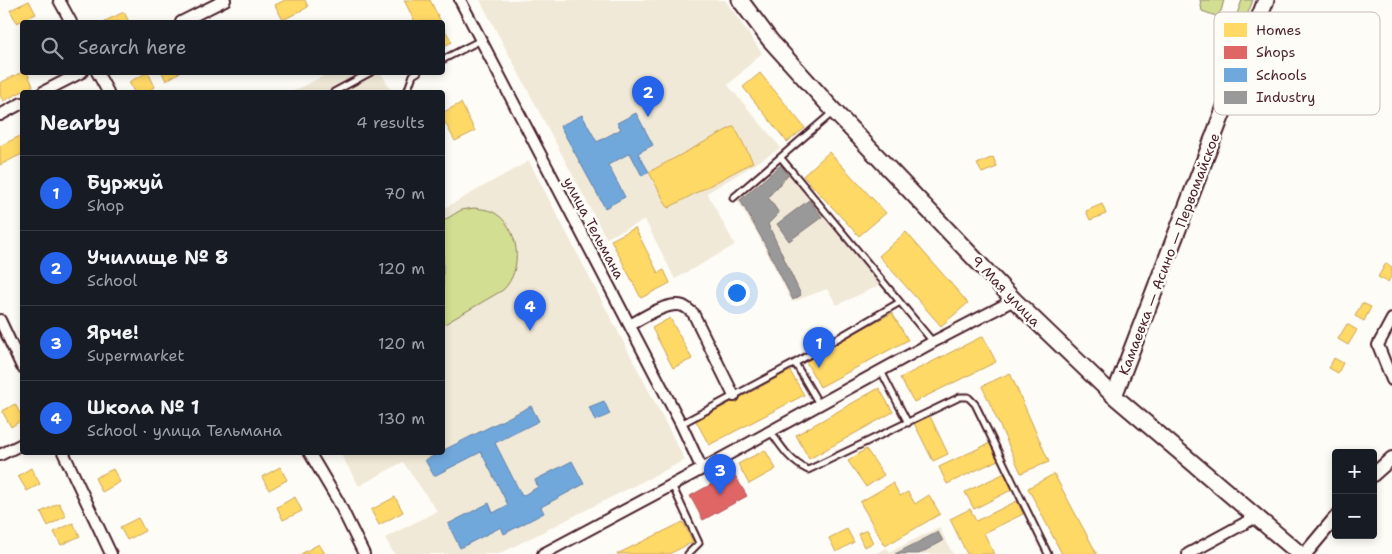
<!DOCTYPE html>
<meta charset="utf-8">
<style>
body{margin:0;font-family:"Shantell Sans",sans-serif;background:#242831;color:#f1f3f6}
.controls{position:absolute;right:15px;bottom:15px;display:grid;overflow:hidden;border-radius:5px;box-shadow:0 2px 8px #0003}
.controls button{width:45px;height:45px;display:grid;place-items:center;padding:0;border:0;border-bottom:1px solid #363941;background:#171b24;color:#f1f3f6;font:25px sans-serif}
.you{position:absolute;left:736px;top:292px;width:18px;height:18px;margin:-12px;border:4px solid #fff;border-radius:50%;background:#1a73e8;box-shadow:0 0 0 8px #1a73e833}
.badge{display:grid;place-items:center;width:32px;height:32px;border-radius:50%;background:#2563eb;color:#fff;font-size:16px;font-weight:700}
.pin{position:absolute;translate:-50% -41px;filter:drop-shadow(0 1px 2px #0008)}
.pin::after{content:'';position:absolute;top:26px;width:18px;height:15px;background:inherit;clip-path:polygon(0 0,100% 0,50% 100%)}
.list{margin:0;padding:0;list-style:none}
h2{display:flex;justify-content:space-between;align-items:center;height:65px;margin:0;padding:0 20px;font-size:21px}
h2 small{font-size:16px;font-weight:400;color:#9ea1a6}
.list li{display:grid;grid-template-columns:32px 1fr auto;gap:15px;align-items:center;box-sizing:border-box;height:75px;padding:0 20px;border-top:1px solid #363941}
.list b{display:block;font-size:19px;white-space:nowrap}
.list p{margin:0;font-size:16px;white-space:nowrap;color:#9ea1a6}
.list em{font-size:16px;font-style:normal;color:#9ea1a6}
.icon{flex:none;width:28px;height:28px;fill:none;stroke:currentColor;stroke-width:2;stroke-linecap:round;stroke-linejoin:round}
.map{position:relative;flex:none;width:1392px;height:554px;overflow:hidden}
.search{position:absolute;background:#171b24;box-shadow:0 2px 8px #0003;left:20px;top:20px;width:425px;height:55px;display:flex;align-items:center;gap:12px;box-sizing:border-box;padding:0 18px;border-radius:5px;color:#9ea1a6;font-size:19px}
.panel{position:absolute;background:#171b24;box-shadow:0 2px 8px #0003;left:20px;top:90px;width:425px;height:365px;border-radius:5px}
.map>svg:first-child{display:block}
.built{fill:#f1e9d7}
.green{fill:#d2df92;stroke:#8e7f5e}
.homes{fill:#ffd966;stroke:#c9a154}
.shops{fill:#e06666;stroke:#b35154}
.schools{fill:#6fa8dc;stroke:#647fa7}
.industry{fill:#999;stroke:#817478}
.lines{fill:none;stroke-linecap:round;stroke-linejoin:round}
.service-casing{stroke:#4a1f2b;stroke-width:9}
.minor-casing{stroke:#4a1f2b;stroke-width:14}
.tertiary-casing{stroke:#4a1f2b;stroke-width:16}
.secondary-casing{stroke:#4a1f2b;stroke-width:19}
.service{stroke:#fdfcf7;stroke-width:5}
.minor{stroke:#fdfcf7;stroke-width:10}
.tertiary{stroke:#fdfcf7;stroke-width:12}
.secondary{stroke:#fdfcf7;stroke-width:15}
.labels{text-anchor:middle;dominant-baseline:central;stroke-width:5;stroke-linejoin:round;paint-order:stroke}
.street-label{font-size:14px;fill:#4a1f2b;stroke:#fdfcf7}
.key{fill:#fdfcf7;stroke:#c7baba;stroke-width:1}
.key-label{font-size:14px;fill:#4a1f2b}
</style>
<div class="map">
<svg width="1392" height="554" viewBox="0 0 1392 554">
<rect width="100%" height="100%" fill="#fdfcf7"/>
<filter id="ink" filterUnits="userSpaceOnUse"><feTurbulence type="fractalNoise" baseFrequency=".02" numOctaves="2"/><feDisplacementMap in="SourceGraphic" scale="10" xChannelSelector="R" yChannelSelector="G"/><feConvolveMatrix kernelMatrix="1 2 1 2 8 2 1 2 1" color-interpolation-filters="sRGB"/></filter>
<g filter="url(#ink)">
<path class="built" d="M480,0H725L762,53L728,85L781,148L707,193L735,245L675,279L645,220L606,238Z
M331,72L381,73L392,92H292Z
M529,161L685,460L499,554H394L385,538L437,511L403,462L359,486L340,453L442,452L443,209Z
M781,163L882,284L837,305L827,289L792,302L758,235L737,200Z
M939,527L953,554H874L887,548L890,552Z"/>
<path class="green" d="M1200,0H1224L1221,11L1216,16L1202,11Z
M1242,0H1253L1220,85L1216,72Z
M474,208C480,209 487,209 493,212C520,226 524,270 503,290L443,325V221L461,210Z"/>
<path class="homes" d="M285,0H305L308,7L283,20L275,5Z
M404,0H430L441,22H415Z
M29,1L36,14L17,23L10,10Z
M124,12L129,22H103Z
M442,25L452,42L442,47Z
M22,72H27L33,86L3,101L0,95V83Z
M148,72L155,87L146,92H134L129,82Z
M162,72H180L166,81Z
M760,73L805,128L787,142L743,87Z
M461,103L475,131L455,141L442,117V113Z
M734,126L753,162L668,208L649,172Z
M20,136L22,142V154L0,165V146Z
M829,152L886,213L859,236L803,176Z
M993,157L997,167L982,173L977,164Z
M1102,204L1106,214L1090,220L1086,211Z
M635,228L658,273L664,270L670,283L641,298L611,240Z
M906,232L968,303L941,326L879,256Z
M1386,263L1392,267V275L1388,282L1378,277Z
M1362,303L1371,307L1364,321L1355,316Z
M892,313L908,340L820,387L805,360Z
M670,318L692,359L673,368L652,328Z
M1347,324L1357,330L1348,345L1338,339Z
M983,336L996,362L914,402L900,378Z
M1334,358L1343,363L1338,373L1329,368Z
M790,371L804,395L709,445L696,421Z
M1010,373L1049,462L1021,473L982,386Z
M879,388L893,412L809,459L796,435Z
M15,404L22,417V420L11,427L2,411Z
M929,414L948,454L933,461L913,421Z
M990,443L998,460L947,484L939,467Z
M866,449L884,475L866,487L848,461Z
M765,450L776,469L749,484L738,464Z
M280,467L287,480L269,490L262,477Z
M31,468L40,484L27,491L18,476Z
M113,469L120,482L102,492L95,478Z
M1005,473L1013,489L974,509L965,492Z
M1054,474L1097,554H1062L1028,488Z
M893,483L900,496L908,492L915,504L929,495L940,514L885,546L860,502Z
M295,497L302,511L283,520L277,507Z
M395,497L403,512L379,525L371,510Z
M1017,501L1023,514L984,533L994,554H967L950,519L970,509L976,521Z
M59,503L66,516L48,526L41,512Z
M138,518L145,531L127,540L120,527Z
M683,522L693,542L669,554H617Z
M73,523L80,536L61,545L54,532Z
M847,529L854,542L836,552L829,538Z
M867,530L873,543L864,547L858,534Z
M319,544L325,554H301Z"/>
<path class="shops" d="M733,472L747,496L703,520L690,496Z"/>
<path class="schools" d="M636,113L653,145L638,153L649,172L642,176L630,153L608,165L625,197L605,208L560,126L582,115L597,142L621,129L617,123Z
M604,401L610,414L595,421L589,407Z
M531,406L539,421L495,443L522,496L538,487L535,480L572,461L584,484L541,507L544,513L504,534L501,527L460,548L448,524L489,503L493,513L508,505L481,452L434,476L425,460L442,452V451Z"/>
<path class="industry" d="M781,165L788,175L768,197L779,213L768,224L801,295L793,300L761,237L740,200Z
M809,200L822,217L789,241L777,224Z
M938,532L943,541L919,554H895Z"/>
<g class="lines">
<g class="service-casing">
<path id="service" d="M442,60L481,40
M334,92L371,72
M407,92L413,75L418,72
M781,158L933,342
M733,198L832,113
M795,363L819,404
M881,371L908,423
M681,424L795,363L900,302
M771,432C782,448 790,461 808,470L960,397H968L975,404L1048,554
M672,485L699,543L688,554"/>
</g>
<g class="minor-casing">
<path id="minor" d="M59,0L71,22
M460,0L681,424L702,469
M181,22L225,0
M97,72L108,92
M43,92L82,72
M0,115L22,103
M1392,319L1378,345L1392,380
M0,320L22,367
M630,325C642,318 668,301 683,306C686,307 690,311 693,313L734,396
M63,452L111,554
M309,452L338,501L364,554
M0,455L22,444
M543,554L702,469L933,342L1014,300
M1188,554L1256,517"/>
</g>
<g class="tertiary-casing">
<path id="tertiary" d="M1373,475L1392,458
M1305,554L1336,517"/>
</g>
<g class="secondary-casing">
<path id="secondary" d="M740,0L770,40L834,111L1014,300L1114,396L1300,554
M1114,396L1266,0"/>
</g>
<use href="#service" class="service"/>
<use href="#minor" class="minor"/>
<use href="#tertiary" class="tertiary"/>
<use href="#secondary" class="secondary"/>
</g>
</g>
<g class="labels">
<g class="street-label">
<text transform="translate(594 228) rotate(62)">улица Тельмана</text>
<text transform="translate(1169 254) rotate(-69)">Камаевка — Асино — Первомайское</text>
<text transform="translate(1006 291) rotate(46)">9 Мая улица</text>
</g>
</g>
<rect x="1214" y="12" width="166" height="103" rx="8" class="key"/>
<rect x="1224" y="23" width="23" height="14" fill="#ffd966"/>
<rect x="1224" y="46" width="23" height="13" fill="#e06666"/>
<rect x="1224" y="68" width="23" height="14" fill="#6fa8dc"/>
<rect x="1224" y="91" width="23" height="13" fill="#999"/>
<g class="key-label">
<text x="1256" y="35">Homes</text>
<text x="1256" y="57">Shops</text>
<text x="1256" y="80">Schools</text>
<text x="1256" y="102">Industry</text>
</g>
</svg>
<div class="controls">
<button>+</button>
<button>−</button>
</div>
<div class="you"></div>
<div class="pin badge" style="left:819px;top:368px">1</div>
<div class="pin badge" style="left:648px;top:117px">2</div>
<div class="pin badge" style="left:720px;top:495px">3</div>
<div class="pin badge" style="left:530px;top:331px">4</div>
<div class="search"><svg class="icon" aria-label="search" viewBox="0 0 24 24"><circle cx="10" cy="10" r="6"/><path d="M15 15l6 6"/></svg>Search here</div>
<section class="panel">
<h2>Nearby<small>4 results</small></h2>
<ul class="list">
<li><span class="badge">1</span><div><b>Буржуй</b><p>Shop</p></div><em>70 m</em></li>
<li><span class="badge">2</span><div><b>Училище № 8</b><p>School</p></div><em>120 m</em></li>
<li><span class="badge">3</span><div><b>Ярче!</b><p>Supermarket</p></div><em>120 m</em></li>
<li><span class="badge">4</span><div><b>Школа № 1</b><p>School · улица Тельмана</p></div><em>130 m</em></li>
</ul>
</section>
</div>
